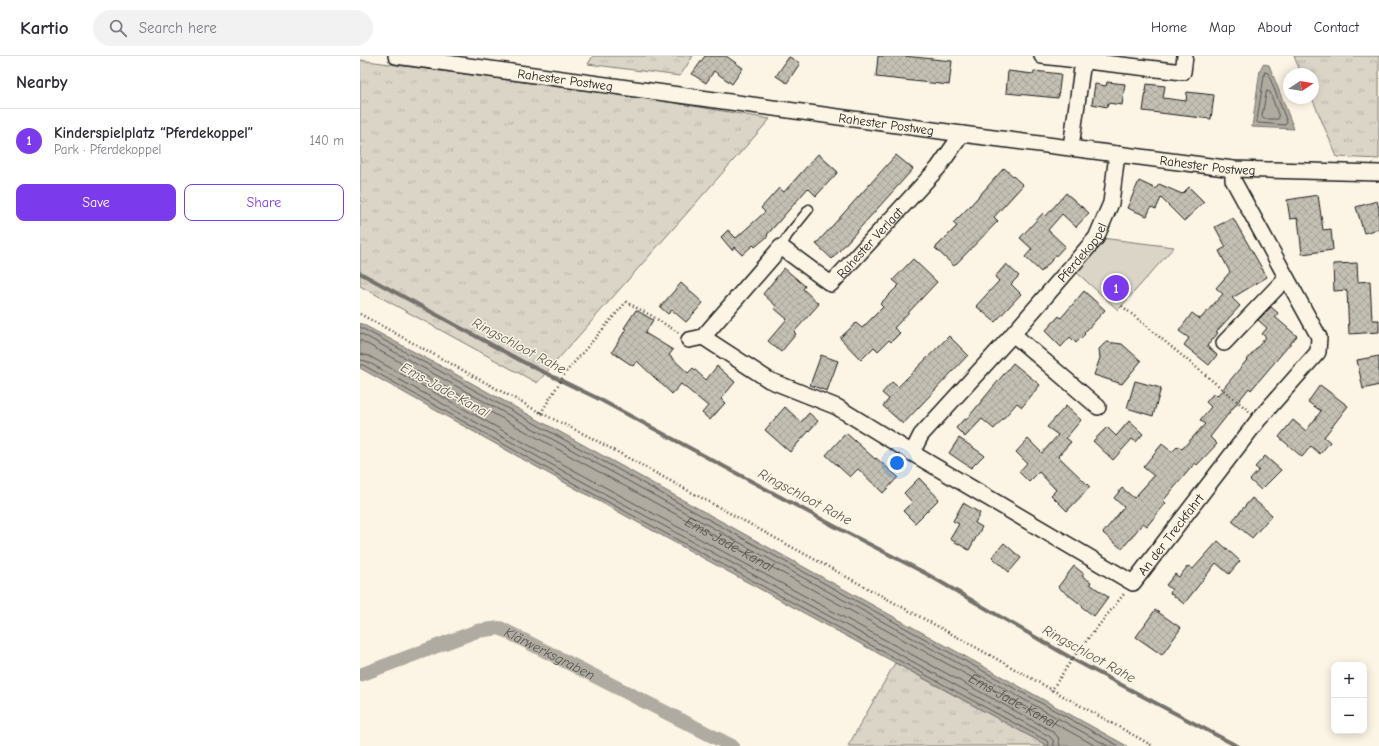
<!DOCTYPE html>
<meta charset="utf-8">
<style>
body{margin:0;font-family:"Comic Neue",sans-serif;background:#f2f2f3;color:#2b2b33}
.controls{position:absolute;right:12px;bottom:12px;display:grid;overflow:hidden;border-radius:8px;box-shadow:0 2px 10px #0003}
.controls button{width:36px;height:36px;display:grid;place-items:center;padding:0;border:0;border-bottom:1px solid #e1e1e2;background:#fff;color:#2b2b33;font:20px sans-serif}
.compass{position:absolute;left:923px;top:12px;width:36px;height:36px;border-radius:50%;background:#fff;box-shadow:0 2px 10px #0003;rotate:78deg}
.you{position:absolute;left:537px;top:407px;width:14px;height:14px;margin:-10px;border:3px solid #fff;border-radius:50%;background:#1a73e8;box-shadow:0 0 0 6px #1a73e833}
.badge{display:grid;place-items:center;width:26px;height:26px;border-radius:50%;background:#7c3aed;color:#fff;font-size:13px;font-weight:700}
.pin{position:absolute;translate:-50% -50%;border:2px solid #fff;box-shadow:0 1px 4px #0006}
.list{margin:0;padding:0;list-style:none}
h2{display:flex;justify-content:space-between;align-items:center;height:52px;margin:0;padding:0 16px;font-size:17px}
h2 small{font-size:13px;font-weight:400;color:#7c7c81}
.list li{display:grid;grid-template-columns:26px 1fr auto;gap:12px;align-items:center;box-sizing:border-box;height:64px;padding:0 16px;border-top:1px solid #e1e1e2}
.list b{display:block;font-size:15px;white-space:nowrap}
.list p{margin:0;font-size:13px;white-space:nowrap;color:#7c7c81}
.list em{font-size:13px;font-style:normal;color:#7c7c81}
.actions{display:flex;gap:8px;padding:12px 16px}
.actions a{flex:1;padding:9px 0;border:1px solid #7c3aed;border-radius:8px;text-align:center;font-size:14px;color:#7c3aed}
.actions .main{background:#7c3aed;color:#fff}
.icon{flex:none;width:22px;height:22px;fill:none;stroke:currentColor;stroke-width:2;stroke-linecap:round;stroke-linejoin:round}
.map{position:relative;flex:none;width:1019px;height:690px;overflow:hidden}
header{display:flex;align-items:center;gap:24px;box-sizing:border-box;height:56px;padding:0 20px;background:#fff;border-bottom:1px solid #e1e1e2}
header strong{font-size:19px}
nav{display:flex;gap:22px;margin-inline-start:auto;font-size:14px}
.search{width:280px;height:36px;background:#f2f2f3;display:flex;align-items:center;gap:10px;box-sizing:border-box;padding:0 14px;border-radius:22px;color:#7c7c81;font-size:15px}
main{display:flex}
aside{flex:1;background:#fff}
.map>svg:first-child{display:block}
.grass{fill:url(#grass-tufts);stroke:#7c7872}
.park{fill:#dbd5c8;stroke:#7c7872}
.water{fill:#b0aba1;stroke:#75726c}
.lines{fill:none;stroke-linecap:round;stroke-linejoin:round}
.shore{stroke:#575551;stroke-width:1}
.stream{stroke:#75726c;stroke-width:4}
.canal{stroke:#b0aba1;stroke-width:14}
.building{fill:url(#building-cross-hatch);stroke:#1c1c1c}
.service-casing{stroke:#1c1c1c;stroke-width:11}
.minor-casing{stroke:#1c1c1c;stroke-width:18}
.path{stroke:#1c1c1c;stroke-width:2.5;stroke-dasharray:1 3;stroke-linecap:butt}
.service{stroke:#fcf5e5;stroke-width:8}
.minor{stroke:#fcf5e5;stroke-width:15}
.labels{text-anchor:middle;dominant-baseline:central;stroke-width:3;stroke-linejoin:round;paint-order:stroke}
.street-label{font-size:13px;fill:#1c1c1c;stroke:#fcf5e5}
.water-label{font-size:14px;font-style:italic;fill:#575551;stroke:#fcf5e5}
</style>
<header>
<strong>Kartio</strong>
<div class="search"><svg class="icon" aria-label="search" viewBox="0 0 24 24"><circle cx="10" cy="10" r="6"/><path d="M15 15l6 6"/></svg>Search here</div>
<nav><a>Home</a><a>Map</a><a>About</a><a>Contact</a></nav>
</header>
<main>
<aside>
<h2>Nearby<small></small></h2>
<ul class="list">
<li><span class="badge">1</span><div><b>Kinderspielplatz “Pferdekoppel”</b><p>Park · Pferdekoppel</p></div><em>140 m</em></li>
</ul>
<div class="actions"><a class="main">Save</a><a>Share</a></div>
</aside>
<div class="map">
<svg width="1019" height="690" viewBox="0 0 1019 690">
<defs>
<pattern id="grass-tufts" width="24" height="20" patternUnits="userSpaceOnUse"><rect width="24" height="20" fill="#dbd5c8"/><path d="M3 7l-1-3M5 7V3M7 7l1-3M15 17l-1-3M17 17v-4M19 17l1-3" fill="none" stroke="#bbb6ab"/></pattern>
<pattern id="building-cross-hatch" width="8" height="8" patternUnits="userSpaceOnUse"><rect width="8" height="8" fill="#c4c0b3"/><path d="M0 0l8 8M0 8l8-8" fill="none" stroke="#a8a499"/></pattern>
</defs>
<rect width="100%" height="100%" fill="#fcf5e5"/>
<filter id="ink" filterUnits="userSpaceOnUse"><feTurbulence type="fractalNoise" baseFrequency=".025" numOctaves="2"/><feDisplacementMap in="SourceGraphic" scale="8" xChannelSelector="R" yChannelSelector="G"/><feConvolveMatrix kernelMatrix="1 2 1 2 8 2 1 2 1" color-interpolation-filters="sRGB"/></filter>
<g filter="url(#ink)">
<path class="grass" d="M233,0H333L320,20L228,8Z
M934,0H1019V103L977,101L952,42H953V18H941Z
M0,4L304,45L410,63L177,327L0,230Z
M535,607L688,690H488Z"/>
<path class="park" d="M741,182L814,191L758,254L714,214Z"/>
<path class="water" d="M903,8L909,9L934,73L892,71L900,14Z
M0,267L88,314L767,690H688L200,424L0,312Z"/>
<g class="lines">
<g class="shore">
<path d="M905,16L908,17L927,66L925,69L898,67L897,66Z"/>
<path d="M907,35L910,36L919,61L918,63H904L902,61Z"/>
<path d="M0,271L759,690"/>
<path d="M0,277L748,690"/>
<path id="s1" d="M0,284L736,690"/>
<path d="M0,298L9,300L208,411L692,675L698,681L700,690"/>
<path d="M0,304L6,305L205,416L689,680L693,684L694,690"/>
<path d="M0,309H3L202,421L687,685L689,690"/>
</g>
<path class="stream" d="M0,217L167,308L237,342L476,471L565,517L718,606L877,690"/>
<path class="canal" id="s2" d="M0,619L117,575L140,572L372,690"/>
</g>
<path class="building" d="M345,0H366L383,12L372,28L354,15L346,27L332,18Z
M518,0H544L592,5L589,29L516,21Z
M429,1L440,7L427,27L416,20Z
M648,15L673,18L674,15L701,18L698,42L646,37Z
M747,26L765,28L762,49L748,47L747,51L732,48L735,28L746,30Z
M787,28L805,30L803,42L826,45L827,36L854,39L851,63L783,55Z
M458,98L478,116L456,140L448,132L407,179L408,180L395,191L393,189L382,199L374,191L372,194L361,181L368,174L376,182L405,156L401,152L419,132L424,136Z
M536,99L553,113L472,203L456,188Z
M644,112L663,129L634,161L638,165L594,210L575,192L597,170L593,167L610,150Z
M779,125L796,133L799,128L822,138L829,131L844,146L824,165L801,142L796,153L791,151L787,160L767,152Z
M706,137L729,157L716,171L702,158L688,174L705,190L681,216L665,201L672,193L660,182L683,157L686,160Z
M958,139L963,174L971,173L973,194L942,198L938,162L930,163L927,144Z
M1017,145L1019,152V173L1004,177L996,151Z
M873,162L907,221L872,242L880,250L856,276L858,277L847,290L857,299L849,309L824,289L829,282L819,275L832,257L840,263L863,238L856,232L870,216L859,195L866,191L855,171Z
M553,203L577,226L534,272L540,277L531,286L529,284L518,295L514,291L501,304L480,282L496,267L502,272L523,251L520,248L539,229L533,224Z
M997,207L998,226L1010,225L1012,264H1019V276L989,278L987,234L974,235L973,208Z
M646,208L659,220L651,228L661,238L635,266L616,250L639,225L635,221Z
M424,212L445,230L443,233L459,248L434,276L436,278L421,296L408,285L427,263L414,252L416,250L403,238Z
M321,227L343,247L326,266L312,254L308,258L300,251Z
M724,235L745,254L724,277L725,278L716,287L710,281L701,291L685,275L699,260L701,262Z
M911,251L918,257L915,261L937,280L891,334L889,332L850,381L857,388L837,409L835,407L803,445L806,447L787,470L783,467L762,493L743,477L764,451L754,442L762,432L774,442L794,420L783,411L802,388L812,396L818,390L822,393L845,368L840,364L851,351L846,346L854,337L857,340L906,281L902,278L907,272L898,264Z
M276,254L293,264L285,277L313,294L309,299L328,317L333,312L346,324L357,310L375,326L361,343L365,347L350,364L342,357L348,350L321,328L312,338L277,305L273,310L252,296L266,273L264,272Z
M589,280L608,299L543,368L523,350L529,343L522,337L532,326L538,331Z
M746,286L762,288L781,305L762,328L734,319L740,302L739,293Z
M461,299L478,305L467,335L450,329Z
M1019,300V329L1003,333L997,304Z
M653,307L680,329L662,351L657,347L634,373L622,363L605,381L596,372L604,363L606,364Z
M775,325L801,332L793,360L767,352Z
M960,329L988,350L964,381L970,386L960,398L951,390L942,401L919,381L933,364L946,375L961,355L948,346Z
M706,350L721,364L706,382L711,386L698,400L730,431L707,455L691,439L696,434L679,416L669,426L659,416L667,407L656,396L668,383L682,397L698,379L687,371Z
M425,351L441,366L449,357L458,365L430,396L405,374Z
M769,365L783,378L776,386L772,383L753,404L733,385L747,371L756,380Z
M486,377L515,403L516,402L538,421L523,437L498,413L490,421L466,399Z
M599,382L624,399L611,412L589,397Z
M905,400L921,414L901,434L890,424L899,414L895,411Z
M559,422L579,443L555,467L543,455L552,446L544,437Z
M892,442L912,459L892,482L872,465Z
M603,447L620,457L615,467L622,471L609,494L590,483L599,468L593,465Z
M858,485L880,505L869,518L856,507L824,548L810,537L812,534L806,529L815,518L819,521L828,510L833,513Z
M644,487L661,502L649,516L632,501Z
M714,510L724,518L722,520L731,526L730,528L748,541L734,560L722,551L723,550L698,531Z
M795,554L821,572L802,599L776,581Z"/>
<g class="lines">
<g class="service-casing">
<path id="service" d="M421,191L428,179L449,153"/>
</g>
<g class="minor-casing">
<g id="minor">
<path id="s3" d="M36,0L602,78L873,113L1019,117"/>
<path d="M682,0L823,16L825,0"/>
<path d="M711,91L723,5"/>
<path d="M653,278L738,351"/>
<path id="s4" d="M343,281L421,191L471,228L578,112L602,78"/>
<path id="s5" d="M329,284L343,281L409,324L477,351L552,397L773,527L899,363L958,296L959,281L873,124V113"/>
<path d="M864,287L926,222"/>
<path id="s6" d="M552,397L561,379L653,278L736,182L751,147L757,98"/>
</g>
</g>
<path class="path" d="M762,250L889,355
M0,258L181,357L226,379L599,582L793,690
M181,357L206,316L266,246L292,260L319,277
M691,635L715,599L764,538"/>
<use href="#service" class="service"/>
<use href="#minor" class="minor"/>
</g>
</g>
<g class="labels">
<g class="street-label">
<text stroke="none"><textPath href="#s3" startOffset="171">Rahester Postweg</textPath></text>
<text stroke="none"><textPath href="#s3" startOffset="495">Rahester Postweg</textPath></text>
<text stroke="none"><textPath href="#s3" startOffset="819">Rahester Postweg</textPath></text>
<text stroke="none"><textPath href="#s4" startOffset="238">Rahester Verlaat</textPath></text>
<text stroke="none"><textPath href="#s6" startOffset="264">Pferdekoppel</textPath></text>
<text stroke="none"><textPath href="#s5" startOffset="572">An der Treckfahrt</textPath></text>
</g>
<g class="water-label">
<text transform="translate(159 290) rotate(28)">Ringschloot Rahe</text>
<text transform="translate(85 334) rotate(29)">Ems-Jade-Kanal</text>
<text transform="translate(445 441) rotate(28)">Ringschloot Rahe</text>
<text stroke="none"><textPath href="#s1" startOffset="422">Ems-Jade-Kanal</textPath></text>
<text stroke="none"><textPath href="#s2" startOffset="204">Klärwerksgraben</textPath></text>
<text transform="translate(729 598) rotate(29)">Ringschloot Rahe</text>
<text stroke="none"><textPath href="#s1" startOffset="746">Ems-Jade-Kanal</textPath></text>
</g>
</g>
</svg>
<div class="controls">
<button>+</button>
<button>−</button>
</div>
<svg class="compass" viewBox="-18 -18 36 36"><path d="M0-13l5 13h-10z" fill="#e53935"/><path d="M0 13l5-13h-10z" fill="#7c7c81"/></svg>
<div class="you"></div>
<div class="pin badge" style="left:756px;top:232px">1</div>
</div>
</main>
